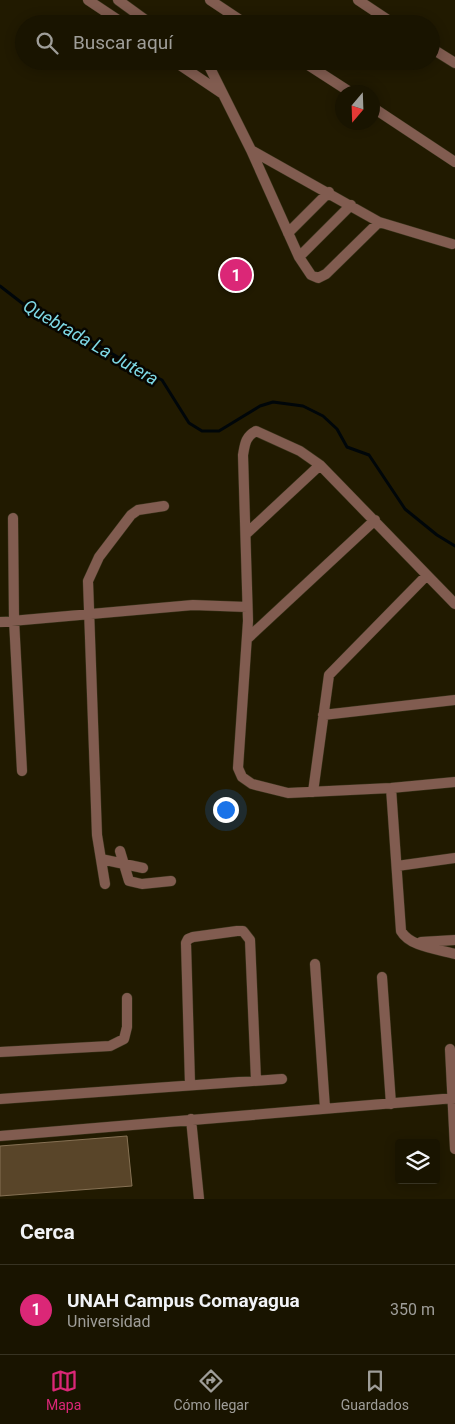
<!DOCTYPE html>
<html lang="es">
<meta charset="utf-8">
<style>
body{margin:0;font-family:Roboto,sans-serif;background:#26210f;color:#f1f3f6}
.controls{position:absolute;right:15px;bottom:15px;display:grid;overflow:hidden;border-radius:5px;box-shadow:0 2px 12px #0003}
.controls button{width:45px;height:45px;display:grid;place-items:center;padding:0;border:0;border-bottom:1px solid #373322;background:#191400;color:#f1f3f6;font:25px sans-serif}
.compass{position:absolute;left:335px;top:85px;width:45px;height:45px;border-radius:50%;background:#191400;box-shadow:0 2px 12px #0003;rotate:199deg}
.you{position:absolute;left:225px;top:809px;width:18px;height:18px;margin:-12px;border:4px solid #fff;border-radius:50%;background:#1a73e8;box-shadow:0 0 0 8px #1a73e833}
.badge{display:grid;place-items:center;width:32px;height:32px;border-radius:50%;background:#db2777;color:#fff;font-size:16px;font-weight:700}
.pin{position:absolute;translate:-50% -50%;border:2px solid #fff;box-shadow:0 1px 5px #0006}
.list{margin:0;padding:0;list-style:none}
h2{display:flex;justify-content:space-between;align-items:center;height:65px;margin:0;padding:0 20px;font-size:21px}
h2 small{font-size:16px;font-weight:400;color:#9f9e99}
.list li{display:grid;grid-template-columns:32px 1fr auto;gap:15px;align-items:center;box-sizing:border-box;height:90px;padding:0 20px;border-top:1px solid #373322}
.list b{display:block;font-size:19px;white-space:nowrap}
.list p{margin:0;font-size:16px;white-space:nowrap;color:#9f9e99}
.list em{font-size:16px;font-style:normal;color:#9f9e99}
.icon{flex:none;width:28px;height:28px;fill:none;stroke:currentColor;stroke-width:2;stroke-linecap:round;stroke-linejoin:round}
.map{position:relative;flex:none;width:455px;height:1199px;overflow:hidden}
.search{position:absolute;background:#191400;box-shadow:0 2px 12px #0003;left:15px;right:15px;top:15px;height:55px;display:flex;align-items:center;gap:12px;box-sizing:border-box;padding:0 18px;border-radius:28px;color:#9f9e99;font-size:19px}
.sheet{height:155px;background:#191400}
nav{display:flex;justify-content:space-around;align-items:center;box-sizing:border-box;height:70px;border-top:1px solid #373322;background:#191400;font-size:14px;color:#9f9e99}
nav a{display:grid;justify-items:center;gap:2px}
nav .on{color:#db2777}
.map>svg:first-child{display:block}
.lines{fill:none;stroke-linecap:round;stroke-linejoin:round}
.stream{stroke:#000609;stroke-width:3}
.building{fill:#594529;stroke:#867154}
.minor-casing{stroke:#3a341b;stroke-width:11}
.minor{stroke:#815c50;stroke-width:10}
.labels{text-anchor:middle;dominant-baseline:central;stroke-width:5;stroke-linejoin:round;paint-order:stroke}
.water-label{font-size:18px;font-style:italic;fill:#7ed8e4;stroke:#080600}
</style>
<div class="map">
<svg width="455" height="1199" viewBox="0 0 455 1199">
<rect width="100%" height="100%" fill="#211a00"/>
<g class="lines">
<path class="stream" d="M0,286L31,310L76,332L131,365L162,380L189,423L202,431H219L260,406L273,402L303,406L323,416L337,429L347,447L369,455L405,509L437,535L455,546"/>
</g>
<path class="building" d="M127,1136L132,1186L0,1196V1146Z"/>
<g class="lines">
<g class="minor-casing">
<path id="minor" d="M88,0L124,24
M118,0L151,24
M210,0L246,24
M358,0L394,24
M431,48L455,63
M174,61L223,94
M203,61L209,66L251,150L379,222L452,244
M302,61L350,92
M372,107L455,162
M251,150L299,257L311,275L318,278L326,274L379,222
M288,233L329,192
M299,257L351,205
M13,518L14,620L22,771
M246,534L320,465
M455,604L320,465L300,451L256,431C245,437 245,444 243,455L248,621L238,768L242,777L252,784L288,793L391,788L455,782
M0,622L193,605L247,607
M247,639L375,520
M323,715L455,700
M391,788L401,931C410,947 438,949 455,954
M313,792L329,675L427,575
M120,851L129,881L142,884L171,881
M101,859L143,868
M397,866L455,858
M105,884L97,835L88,581L99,557L131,515L138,510L164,506
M421,942L455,940
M315,964L325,1108
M382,977L391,1104
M450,1049L455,1149
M0,1052L110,1046L124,1039L127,1027V998
M190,1084L186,943L188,939L193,937L237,931H243L250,940L256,1080
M0,1099L282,1079
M191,1119L199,1199
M0,1136L455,1098"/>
</g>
<use href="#minor" class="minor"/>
</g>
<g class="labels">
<g class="water-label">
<text transform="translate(91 342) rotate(30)">Quebrada La Jutera</text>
</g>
</g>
</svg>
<div class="controls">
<button><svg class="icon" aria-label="layers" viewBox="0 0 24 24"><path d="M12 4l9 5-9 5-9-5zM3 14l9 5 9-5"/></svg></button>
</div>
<svg class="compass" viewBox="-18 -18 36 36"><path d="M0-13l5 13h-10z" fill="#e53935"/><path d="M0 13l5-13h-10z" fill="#9f9e99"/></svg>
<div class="you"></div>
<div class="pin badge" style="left:236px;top:275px">1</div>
<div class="search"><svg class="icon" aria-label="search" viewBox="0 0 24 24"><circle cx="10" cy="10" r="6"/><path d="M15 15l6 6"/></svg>Buscar aquí</div>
</div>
<section class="sheet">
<h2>Cerca<small></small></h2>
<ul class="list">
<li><span class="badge">1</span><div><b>UNAH Campus Comayagua</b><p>Universidad</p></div><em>350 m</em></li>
</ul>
</section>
<nav>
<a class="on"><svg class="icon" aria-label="map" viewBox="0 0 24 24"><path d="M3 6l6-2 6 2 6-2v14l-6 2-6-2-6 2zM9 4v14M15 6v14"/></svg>Mapa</a>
<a><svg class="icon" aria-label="directions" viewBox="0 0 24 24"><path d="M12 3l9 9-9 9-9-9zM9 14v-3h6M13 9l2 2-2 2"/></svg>Cómo llegar</a>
<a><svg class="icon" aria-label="saved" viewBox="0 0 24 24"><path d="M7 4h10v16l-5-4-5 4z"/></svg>Guardados</a>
</nav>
